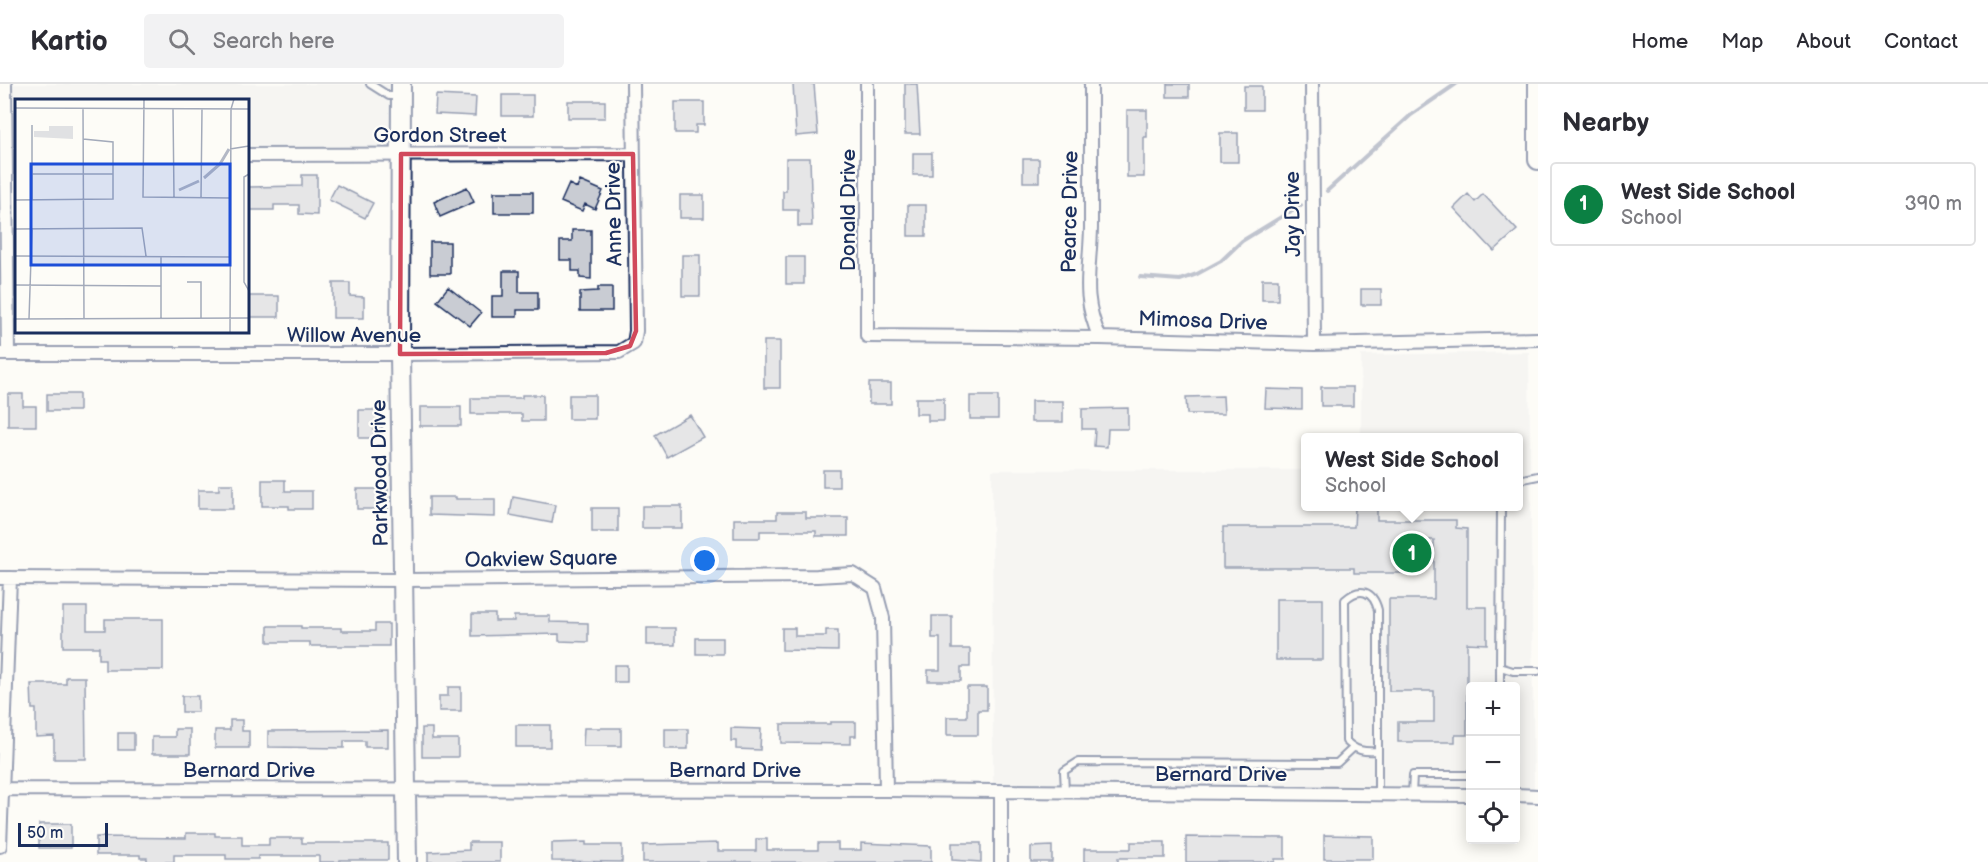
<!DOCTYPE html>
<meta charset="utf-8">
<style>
body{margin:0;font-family:"Balsamiq Sans",sans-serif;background:#f2f2f3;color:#2b2b33}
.controls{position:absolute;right:18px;bottom:18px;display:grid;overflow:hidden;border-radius:6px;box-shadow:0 3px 15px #0003}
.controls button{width:54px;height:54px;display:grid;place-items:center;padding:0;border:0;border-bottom:2px solid #e1e1e2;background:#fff;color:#2b2b33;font:30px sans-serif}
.scale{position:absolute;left:18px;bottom:15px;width:90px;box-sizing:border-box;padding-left:6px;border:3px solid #1b2f5e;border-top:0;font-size:16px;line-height:21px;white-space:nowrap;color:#1b2f5e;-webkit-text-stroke:4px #fdfcf7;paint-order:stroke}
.you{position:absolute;left:705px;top:477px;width:21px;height:21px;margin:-15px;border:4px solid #fff;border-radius:50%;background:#1a73e8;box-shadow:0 0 0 9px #1a73e833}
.badge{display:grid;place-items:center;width:39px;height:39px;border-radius:50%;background:#0b8043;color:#fff;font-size:20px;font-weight:700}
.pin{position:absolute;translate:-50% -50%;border:3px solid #fff;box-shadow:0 2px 6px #0006}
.popup{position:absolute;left:1301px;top:349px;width:222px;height:78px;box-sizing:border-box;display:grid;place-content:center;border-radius:6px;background:#fff;filter:drop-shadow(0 2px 4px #0005);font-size:20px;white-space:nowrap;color:#7c7c81}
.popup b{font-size:22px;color:#2b2b33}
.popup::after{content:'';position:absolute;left:50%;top:100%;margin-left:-12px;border:12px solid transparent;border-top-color:#fff}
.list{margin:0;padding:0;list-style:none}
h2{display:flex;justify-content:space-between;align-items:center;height:78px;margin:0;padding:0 24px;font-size:26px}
h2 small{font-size:20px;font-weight:400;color:#7c7c81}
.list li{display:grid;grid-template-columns:39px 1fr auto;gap:18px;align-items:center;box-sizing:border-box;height:84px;margin:0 12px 12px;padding:0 12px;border:2px solid #e1e1e2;border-radius:6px}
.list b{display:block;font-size:22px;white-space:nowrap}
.list p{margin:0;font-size:20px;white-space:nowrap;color:#7c7c81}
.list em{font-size:20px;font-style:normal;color:#7c7c81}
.icon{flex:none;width:33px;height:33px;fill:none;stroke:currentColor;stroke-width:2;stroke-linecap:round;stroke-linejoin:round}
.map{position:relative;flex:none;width:1538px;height:778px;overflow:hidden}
header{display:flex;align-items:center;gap:36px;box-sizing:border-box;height:84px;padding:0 30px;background:#fff;border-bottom:2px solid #e1e1e2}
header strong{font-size:28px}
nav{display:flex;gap:33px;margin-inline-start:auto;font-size:21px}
.search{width:420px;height:54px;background:#f2f2f3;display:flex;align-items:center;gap:15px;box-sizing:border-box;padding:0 21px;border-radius:6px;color:#7c7c81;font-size:22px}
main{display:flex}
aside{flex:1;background:#fff}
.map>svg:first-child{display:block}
.built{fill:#edeeec}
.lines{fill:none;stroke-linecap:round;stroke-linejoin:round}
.stream{stroke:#76819c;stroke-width:4}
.building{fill:#c9ccd3;stroke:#1b2f5e;stroke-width:1.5}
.lane-casing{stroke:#1b2f5e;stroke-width:10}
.street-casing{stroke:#1b2f5e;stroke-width:16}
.secondary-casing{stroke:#1b2f5e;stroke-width:22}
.lane{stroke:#fdfcf7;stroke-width:6}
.street{stroke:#fdfcf7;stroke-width:12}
.secondary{stroke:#fdfcf7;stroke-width:18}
.marked{fill:none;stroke:#d1495b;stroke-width:4.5;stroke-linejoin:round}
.labels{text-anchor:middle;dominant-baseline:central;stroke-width:4.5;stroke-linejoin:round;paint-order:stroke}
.street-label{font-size:21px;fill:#1b2f5e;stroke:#fdfcf7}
.inset-river{fill:none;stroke:#b3b8c5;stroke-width:3}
.inset-road{fill:none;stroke:#a3aaba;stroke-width:1.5}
.view{fill:#1d4ed8;fill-opacity:0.15;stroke:#1d4ed8;stroke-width:3}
.inset-edge{fill:none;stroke:#1b2f5e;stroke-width:3}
</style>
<header>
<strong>Kartio</strong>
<div class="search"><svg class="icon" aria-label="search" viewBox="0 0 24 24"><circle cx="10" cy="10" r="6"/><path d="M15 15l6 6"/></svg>Search here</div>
<nav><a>Home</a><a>Map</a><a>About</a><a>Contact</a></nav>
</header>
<main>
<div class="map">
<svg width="1538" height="778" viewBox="0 0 1538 778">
<rect width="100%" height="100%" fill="#fdfcf7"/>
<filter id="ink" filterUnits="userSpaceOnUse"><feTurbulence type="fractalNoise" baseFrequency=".0167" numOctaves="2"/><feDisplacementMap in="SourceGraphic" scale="12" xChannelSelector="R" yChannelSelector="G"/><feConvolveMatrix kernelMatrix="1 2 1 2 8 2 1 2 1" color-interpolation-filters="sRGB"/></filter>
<g filter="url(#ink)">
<path class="built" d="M10,0H393L394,64H248V16H16V65H9Z
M1529,268L1534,704H1516V602H1470V704L993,702L992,386H1305L1306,422H1518V354L1361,353V271Z"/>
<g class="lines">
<path class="stream" d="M1327,107L1411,31L1456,0
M1140,193L1180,196L1197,190L1221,177L1242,157L1301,121"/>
</g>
<path class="building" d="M793,0H814L818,50L796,52Z
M905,0H917L920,50H905Z
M1167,0H1189V13H1167Z
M1244,2H1262V26H1244Z
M436,11L476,13L475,32L435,30Z
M502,11H533V32H502Z
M568,17H605V34H568Z
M675,18H704V41H696V49H675Z
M1127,26H1147V53H1144V93H1127Z
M1220,49H1238V78H1220Z
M913,69H932V91H913Z
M786,74H810L812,142H798V126H783V107H786Z
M1023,75H1039V98H1023Z
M302,91H317V131L299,130V121H274V126H248V103L302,102Z
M580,97L603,107L595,125L585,120L582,127L561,118L569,100L577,104Z
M337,101L373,119L365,134L329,116Z
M467,103L474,118L440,133L434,118Z
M494,108H533V129H494Z
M1468,110L1475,118L1483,110L1517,146L1494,167L1454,124Z
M680,111H704V134H680Z
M908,121H926V152H908Z
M572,146H591V195L580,194V187H572V176H560V157H572Z
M430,158H450V190H430Z
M682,171H700V212H682Z
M786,173H804V200H786Z
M503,187H519V208H538V226H517V233H492V212H503Z
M1262,195H1278V216H1262Z
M333,199H350V212L364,213V234H333Z
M448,203L481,229L470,242L437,217Z
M598,203H612V227H580V208L598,207Z
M1361,205H1381V221H1361Z
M248,212H279V233H248Z
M764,257H780V304H764Z
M869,299H891V320H869Z
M1321,303H1353V322H1321Z
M1266,305L1302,306V325L1265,324Z
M8,310H23V322H36V342H8Z
M47,310H79V327H47Z
M522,311H543V337H522V330H471V314H522Z
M569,311H595V335H569Z
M970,312H998V335H970Z
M1223,312L1224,330H1187L1186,313Z
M916,314H944V337H928V330H916Z
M1031,317H1063V338H1031Z
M420,323H461V342H420Z
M1128,324V345H1108L1107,363L1094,362L1095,345H1082V325Z
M359,326H382V345H374V354H359Z
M690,331L703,353L667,373L655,351Z
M823,386H839V403H823Z
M262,396H285V407H312V425H289V422H262Z
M219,400H233V425H198V406H219Z
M357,405H388V425H357Z
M429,413H456V415H495V433L429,431Z
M513,413L555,421L552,439L510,431Z
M642,422H682V444H642Z
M592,424H618V448H592Z
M1355,424H1377V436H1456V444L1467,445V523H1487V560L1467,559V651H1455V658H1398V638H1434V607H1389V515H1434V456H1407V489H1354V484H1223V443H1354Z
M777,428H806V434H848V452H816V447H760V454H734V435H777Z
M1276,515H1323V576H1276Z
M63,523H87V546H105V535H163V586H105V575H99V563H63Z
M472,530H495V537H514V532H550V538L588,539V558L559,557V550L472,552Z
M932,532H952V565H970V583H961V597H928V586H940V554H932Z
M375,540H389V562H310V558H268V542H301V544H341V547H375Z
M647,544H675V561H647Z
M782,544H795V552H826V546H838V567L782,566Z
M696,554H723V570H696Z
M614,581H627V598H614Z
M66,593H85L86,675H54V652L36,653V625H32L31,600H66Z
M448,603H461V627H439V612H448Z
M967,603H987V626H978V651H947V633H967Z
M182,612H198V628H182Z
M230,636H242V647H249V664H215V646H230Z
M830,638H856V652H851V660L781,659V640H830Z
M516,641H550V663H516Z
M422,644H432V655H458V673H422Z
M584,644H621V662H583Z
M731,644L761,645L760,666L736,665V657H731Z
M175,645H190V670H152V653H175Z
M665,645H688V665H665Z
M388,646V663H365V657H344V664L268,663V647Z
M118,649H134V666H118Z
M39,740H71V764H39Z
M186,749H215V752H242V761H269V754H302V759H388V776H340V778H319V772H258V775H226V771H174V778H147V774H140V771H96V753L186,754Z
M1324,751L1373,752V775H1324Z
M1186,753L1285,754V775H1275V778H1186Z
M756,755H767V766H818V759H838V766H861V759L931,762V778H643V761L718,759V767H756Z
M469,758H500V778H428V768L469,766Z
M586,758V761H622V778L552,777V759Z
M1131,758H1165V774H1118V778H1084V765H1131Z
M952,759H981V778L952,776Z
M1052,762V778H1031V763Z"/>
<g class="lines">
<g class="lane-casing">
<path id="lane" d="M370,0L389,12H399
M1518,396L1538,392
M1501,422L1500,583L1513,587H1538
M1500,602V583
M1377,667C1364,668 1356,667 1346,657L1345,516C1360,502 1373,507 1378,526V710
M1065,707L1064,687L1078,678L1337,679L1353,664
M1412,710L1413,691H1470"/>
</g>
<g class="street-casing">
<path id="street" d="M5,0L8,270
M867,0V252L1100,254L1314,260L1538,255
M1091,0C1091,48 1091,96 1091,144C1090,188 1081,212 1100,254
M1312,0L1314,260
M248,71L633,70
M0,270H400L619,268L634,259L636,247L633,0
M0,494L405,496L817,492L853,490L875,504L883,534L886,706
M0,705L886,706L1470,711
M1001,708V778
M1516,711L1538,712
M0,762L10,494"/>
</g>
<g class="secondary-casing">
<path id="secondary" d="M401,0L400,270L407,778
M1538,0V76"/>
</g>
<use href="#lane" class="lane"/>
<use href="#street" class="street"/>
<use href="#secondary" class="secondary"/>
</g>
</g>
<path d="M0 0H1538V778H0ZM401,70H633L636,247L630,262L606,269L400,270Z" fill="#fdfcf7" fill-opacity=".55" fill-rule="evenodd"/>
<path class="marked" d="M401,70H633L636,247L630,262L606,269L400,270Z"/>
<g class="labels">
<g class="street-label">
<text x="440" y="51">Gordon Street</text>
<text transform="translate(848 126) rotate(-90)">Donald Drive</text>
<text transform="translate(1070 128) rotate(-89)">Pearce Drive</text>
<text transform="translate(614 130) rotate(-91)">Anne Drive</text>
<text transform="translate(1293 130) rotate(-91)">Jay Drive</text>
<text transform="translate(1203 237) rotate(2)">Mimosa Drive</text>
<text x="354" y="251">Willow Avenue</text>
<text transform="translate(380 389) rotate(-91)">Parkwood Drive</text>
<text transform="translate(541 475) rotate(-1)">Oakview Square</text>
<text x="249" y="686">Bernard Drive</text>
<text x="735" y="686">Bernard Drive</text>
<text x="1221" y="690">Bernard Drive</text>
</g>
</g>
<g transform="translate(15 15)">
<rect width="234" height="234" fill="#fdfcf7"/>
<path d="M34,27H58V40L19,38V32H34Z" fill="#e0e1e3"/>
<path class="inset-river" d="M189,79L205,65L214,50M164,91L184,82"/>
<path class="inset-road" d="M129,0L128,98L215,99M0,9L234,10M68,9L69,220M158,10L159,98M17,26V101M215,50L234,47M17,75H98M234,75L229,78V183L234,192M186,99L187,10M0,101L98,100V43L68,40M0,130L127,129L131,157M0,157L216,158M172,183H186V219M0,186L146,187M0,220L234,219M14,220L17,129M146,220V157M215,234L216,10L219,0"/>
<path class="view" d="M16,65H215V166H16Z"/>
<rect width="234" height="234" class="inset-edge"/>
</g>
</svg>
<div class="controls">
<button>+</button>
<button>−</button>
<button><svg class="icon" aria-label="locate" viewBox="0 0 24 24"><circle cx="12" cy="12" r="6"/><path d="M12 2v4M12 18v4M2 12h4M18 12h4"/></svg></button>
</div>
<div class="scale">50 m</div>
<div class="you"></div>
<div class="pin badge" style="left:1412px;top:469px">1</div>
<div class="popup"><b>West Side School</b>School</div>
</div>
<aside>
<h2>Nearby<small></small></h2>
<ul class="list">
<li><span class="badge">1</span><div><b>West Side School</b><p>School</p></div><em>390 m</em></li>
</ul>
</aside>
</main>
